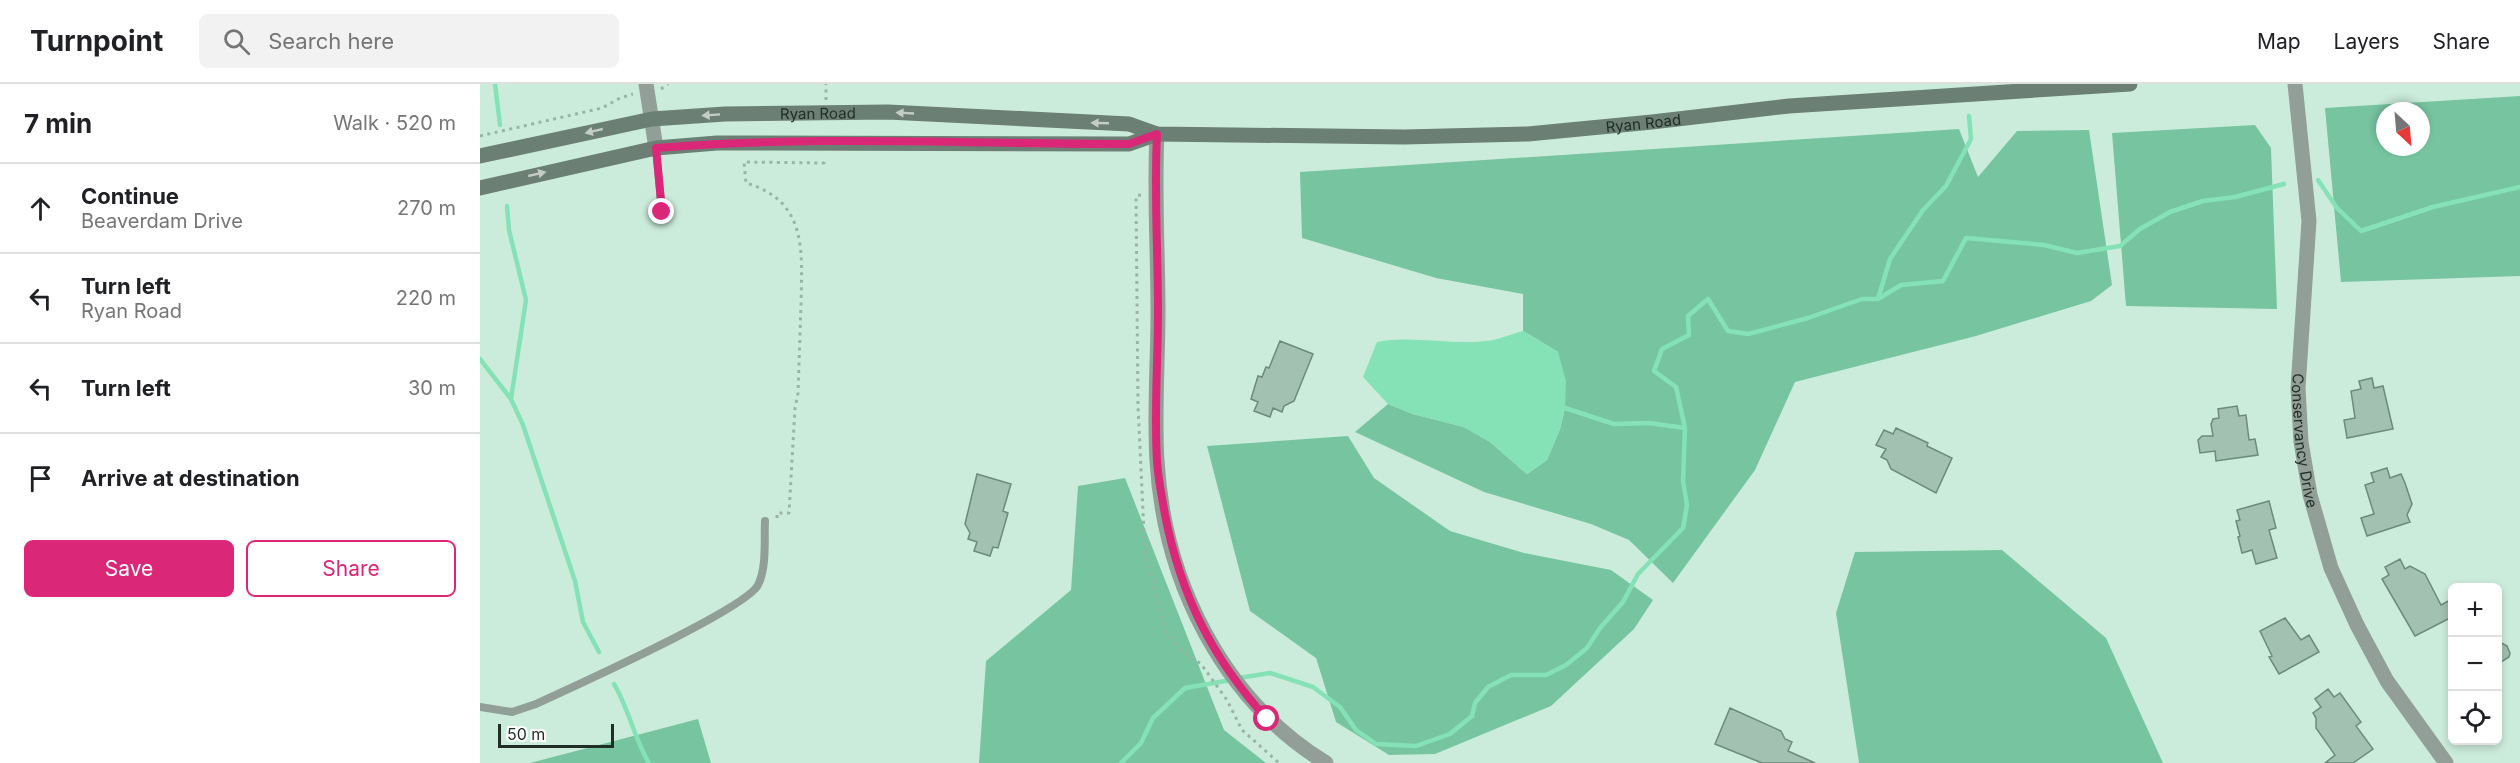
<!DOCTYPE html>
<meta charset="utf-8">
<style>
body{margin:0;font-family:Inter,sans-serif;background:#f2f2f2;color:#202124}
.controls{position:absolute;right:18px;bottom:18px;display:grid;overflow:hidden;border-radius:9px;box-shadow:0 3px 9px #0003}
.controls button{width:54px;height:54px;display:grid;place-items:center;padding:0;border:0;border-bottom:2px solid #e0e0e0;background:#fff;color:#202124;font:30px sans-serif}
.compass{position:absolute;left:1896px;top:18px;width:54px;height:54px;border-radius:50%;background:#fff;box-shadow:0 3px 9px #0003;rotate:154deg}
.scale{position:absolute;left:18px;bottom:15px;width:116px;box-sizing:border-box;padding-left:6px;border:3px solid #212d27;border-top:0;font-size:16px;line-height:21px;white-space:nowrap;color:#212d27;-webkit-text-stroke:4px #fff;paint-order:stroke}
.stop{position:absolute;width:18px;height:18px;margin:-14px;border:4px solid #db2777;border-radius:50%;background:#fff}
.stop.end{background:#db2777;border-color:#fff;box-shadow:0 2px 6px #0008}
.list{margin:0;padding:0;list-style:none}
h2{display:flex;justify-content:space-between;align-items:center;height:78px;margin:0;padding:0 24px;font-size:26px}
h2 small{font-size:20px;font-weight:400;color:#757577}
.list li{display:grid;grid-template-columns:39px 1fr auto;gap:18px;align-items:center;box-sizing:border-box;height:90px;padding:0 24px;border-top:2px solid #e0e0e0}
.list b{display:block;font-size:22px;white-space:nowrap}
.list p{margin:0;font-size:20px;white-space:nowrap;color:#757577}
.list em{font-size:20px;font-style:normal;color:#757577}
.actions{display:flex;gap:12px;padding:18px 24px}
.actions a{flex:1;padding:14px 0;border:2px solid #db2777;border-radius:9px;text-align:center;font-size:21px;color:#db2777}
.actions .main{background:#db2777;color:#fff}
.icon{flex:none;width:33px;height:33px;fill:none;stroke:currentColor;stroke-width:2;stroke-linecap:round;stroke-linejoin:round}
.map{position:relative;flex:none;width:2040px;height:679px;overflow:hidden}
header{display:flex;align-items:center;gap:36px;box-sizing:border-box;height:84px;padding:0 30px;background:#fff;border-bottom:2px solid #e0e0e0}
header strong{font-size:28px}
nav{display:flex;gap:33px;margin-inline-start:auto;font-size:21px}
.search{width:420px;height:54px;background:#f2f2f2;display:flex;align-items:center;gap:15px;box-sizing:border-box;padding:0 21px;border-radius:9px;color:#757577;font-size:22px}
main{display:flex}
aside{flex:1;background:#fff}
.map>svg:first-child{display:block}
.green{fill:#77c5a0;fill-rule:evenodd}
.water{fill:#84e2b6}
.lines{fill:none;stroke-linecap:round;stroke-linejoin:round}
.stream{stroke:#84e2b6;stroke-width:4.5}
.building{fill:#a2c1b1;stroke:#6d8a7b;stroke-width:1.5}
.path{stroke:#99b3a5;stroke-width:3;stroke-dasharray:3 4.5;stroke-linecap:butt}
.lane{stroke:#929f98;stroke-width:8}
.street{stroke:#929f98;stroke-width:15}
.secondary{stroke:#6b7f75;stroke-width:15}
.oneway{fill:#c4ccc8}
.route{stroke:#db2777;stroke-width:8}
.labels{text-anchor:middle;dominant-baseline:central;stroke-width:5;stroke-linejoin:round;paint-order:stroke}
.street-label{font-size:15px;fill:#212d27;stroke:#fff}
</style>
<header>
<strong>Turnpoint</strong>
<div class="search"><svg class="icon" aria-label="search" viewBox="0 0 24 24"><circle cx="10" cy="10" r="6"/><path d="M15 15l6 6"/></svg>Search here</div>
<nav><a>Map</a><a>Layers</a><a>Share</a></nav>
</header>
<main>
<aside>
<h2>7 min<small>Walk · 520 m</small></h2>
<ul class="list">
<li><svg class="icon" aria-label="ahead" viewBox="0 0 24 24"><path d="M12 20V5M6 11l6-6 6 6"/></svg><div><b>Continue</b><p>Beaverdam Drive</p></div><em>270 m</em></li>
<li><svg class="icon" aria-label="left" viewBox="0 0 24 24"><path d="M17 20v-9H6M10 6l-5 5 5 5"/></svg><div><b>Turn left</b><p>Ryan Road</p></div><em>220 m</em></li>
<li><svg class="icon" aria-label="left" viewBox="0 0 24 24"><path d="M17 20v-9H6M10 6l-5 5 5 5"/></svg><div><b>Turn left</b></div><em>30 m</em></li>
<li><svg class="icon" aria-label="arrive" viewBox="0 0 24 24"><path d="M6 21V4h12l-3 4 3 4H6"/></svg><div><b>Arrive at destination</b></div></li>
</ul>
<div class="actions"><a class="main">Save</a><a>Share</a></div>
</aside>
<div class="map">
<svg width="2040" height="679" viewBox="0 0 2040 679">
<rect width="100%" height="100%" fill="#ccecdb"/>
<path class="green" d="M2040,12V192L1861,198L1845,24ZM1905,27H1941V63H1905Z
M1775,41L1791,64L1797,225L1646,222L1632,49Z
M1479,45L1498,93L1537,47L1609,46L1632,201L1611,217L1496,252L1315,298L1275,386L1193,499L1149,456L1111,440L1004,408L875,348L908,320L933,330L984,343L1010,358L1047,390L1067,376L1080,345L1085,324L1078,268L1043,247V210L956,194L822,154L820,88Z
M868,352L894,394L970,447L1044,469L1131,486L1173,516L1154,545L1071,622L955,670L909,671L856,638L836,574L770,527L727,362Z
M645,394L744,646L786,679H499L506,577L591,506L598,402Z
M1522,466L1626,554L1683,679H1379L1356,529L1375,468Z
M218,635L231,679H50Z"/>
<path class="water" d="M1043,247L1078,268L1086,297L1085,324L1080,345L1067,376L1047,390L1010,358L984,343L933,330L908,320L883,293L897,258C932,251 970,261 1006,257C1018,256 1031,250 1043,247Z"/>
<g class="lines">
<path class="stream" d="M15,0L20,41
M1838,96L1857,124L1881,147L1953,123L2040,103
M27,122L29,146L46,216L31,315L43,341L95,497L103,538L119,568
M1398,215L1410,175L1443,126L1466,102L1491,55L1489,32
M0,275L31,315
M1085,324L1134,340L1169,339L1205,344
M759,594L790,589L833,603L860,623L876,646L896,660L936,662L970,650L992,632L995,619L1008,603L1031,591H1066L1086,581L1107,564L1120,544L1143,518L1158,490L1203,444L1207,421L1203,397L1205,344L1196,303L1174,287L1182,265L1209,251L1208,232L1228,215L1248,247L1268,250L1328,234L1382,215H1398L1421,201L1463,197L1486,154L1564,161L1597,169L1640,162L1660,145L1690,128L1723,117L1755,113L1804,100
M134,600C149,625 154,654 169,679
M641,679L661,659L673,634L705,604L751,596"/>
</g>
<path class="building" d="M800,257L833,270L814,317L804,322L802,328L793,324L790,333L774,327L778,318L771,315L778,292L782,293L786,283L789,284Z
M1892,294L1894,304L1903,302L1913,345L1867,354L1864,336L1875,334L1871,307L1881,305L1879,297Z
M1757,322L1759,332L1766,331L1769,356L1775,355L1778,371L1736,377L1735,367L1720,369L1718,356L1722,352H1733L1731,340L1733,335L1739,334L1738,325Z
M1416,344L1448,359L1447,362L1472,374L1456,409L1411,385L1407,376L1401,373L1406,365L1396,361L1404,346L1413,350Z
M1907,384L1910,394L1921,390L1925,399L1932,420L1927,431L1930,438L1887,452L1881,434L1894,430L1885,401L1894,398L1891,389Z
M497,390L531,400L523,427L528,429L518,464L513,463L510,472L494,467L497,458L488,455L490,449L485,440Z
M1789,417L1796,444L1789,446L1797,474L1776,480L1772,466L1762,469L1758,453L1760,452L1756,437L1760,436L1757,426Z
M1920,475L1925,485L1930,482L1945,490L1961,521L1972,515V533L1935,552L1902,495L1909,491L1905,483Z
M1805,534L1821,556L1829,551L1839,568L1799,590L1789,573L1792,572L1780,547Z
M2018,557L2027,562L2030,569L2029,573L2018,580Z
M1848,605L1854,613L1860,609L1881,638L1876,642L1893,665L1873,679H1845L1855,671L1836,644V634L1833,629L1841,623L1835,615Z
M1250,624L1301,647L1305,655L1312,658L1308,667L1335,679H1282L1235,660Z"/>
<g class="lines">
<path class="path" d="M181,5L188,0
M346,16V0
M0,52L122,24L140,14L153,10
M661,111L656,112L658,322L665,470L686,547L702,567L721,580L747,616L762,646L799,679
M297,434V429H309L315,324L318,309C319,280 320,250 321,221C322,168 328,117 266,99L264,78L344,79V74"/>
<path class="lane" d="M176,64L182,128
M0,623L32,628L56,620C92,603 265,526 278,501C287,483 284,456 285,437"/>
<g class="street">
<path d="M166,0L176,64"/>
<path id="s1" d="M1815,0L1829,137L1818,304L1821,358L1830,411L1851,484L1877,541L1907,597L1966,679"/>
<path d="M677,50C674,110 678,168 678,227C678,277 674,328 677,377C684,497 742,615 846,679"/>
</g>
<g class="secondary">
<path id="s2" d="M0,72L172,35L245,30L408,28L649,40L677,50L924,53L1048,50L1172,38L1309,22L1650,0"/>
<path d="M0,104L176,64L237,59L649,60L677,50"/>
</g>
</g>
<defs><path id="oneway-solid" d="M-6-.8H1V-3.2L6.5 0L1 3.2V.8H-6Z" transform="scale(1.5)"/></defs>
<g class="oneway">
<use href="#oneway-solid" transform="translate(425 29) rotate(-177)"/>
<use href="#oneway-solid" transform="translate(231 31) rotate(176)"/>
<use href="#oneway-solid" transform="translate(620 39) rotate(-178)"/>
<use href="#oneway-solid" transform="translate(114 47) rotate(167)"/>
<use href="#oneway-solid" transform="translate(57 90) rotate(-13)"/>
</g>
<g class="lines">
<path class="route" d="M182,128L176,64C333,51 491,60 649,60L677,50C674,109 678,168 678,227C678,277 674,327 677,377C678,395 682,413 685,431C701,512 732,574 787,635"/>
</g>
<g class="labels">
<g class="street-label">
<text stroke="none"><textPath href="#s2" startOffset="342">Ryan Road</textPath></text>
<text stroke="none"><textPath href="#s2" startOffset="1170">Ryan Road</textPath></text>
<text stroke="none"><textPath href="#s1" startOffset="358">Conservancy Drive</textPath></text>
</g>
</g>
</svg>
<div class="controls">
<button>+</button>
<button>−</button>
<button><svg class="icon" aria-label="locate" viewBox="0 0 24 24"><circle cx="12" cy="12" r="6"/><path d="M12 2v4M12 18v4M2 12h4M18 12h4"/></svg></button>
</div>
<svg class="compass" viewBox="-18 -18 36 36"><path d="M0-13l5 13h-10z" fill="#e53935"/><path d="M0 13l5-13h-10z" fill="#757577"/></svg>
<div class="scale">50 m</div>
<div class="stop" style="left:787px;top:635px"></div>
<div class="stop end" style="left:182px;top:128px"></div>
</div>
</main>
